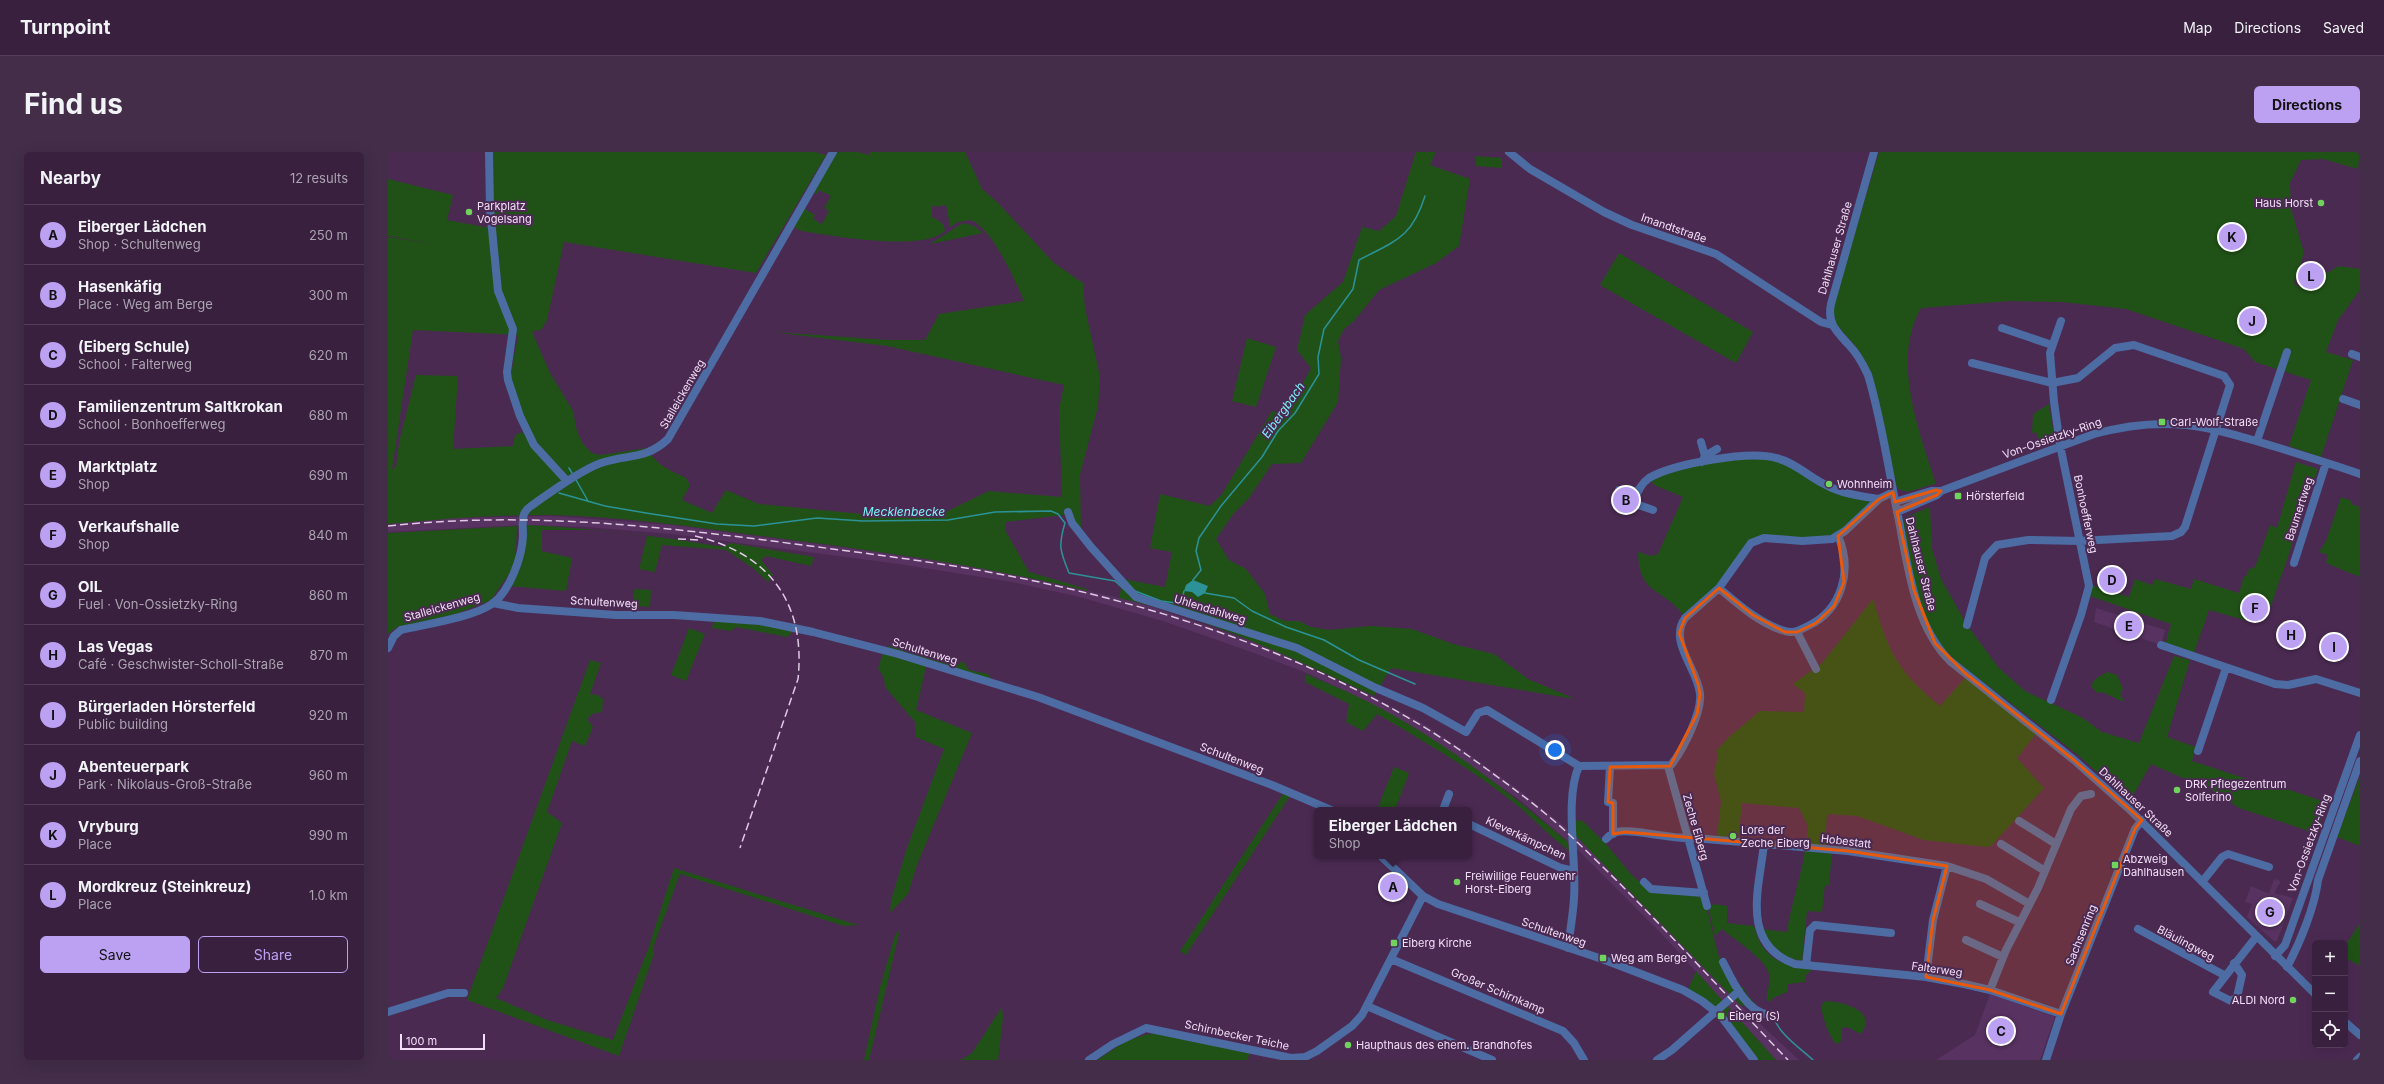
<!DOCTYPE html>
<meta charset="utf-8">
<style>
body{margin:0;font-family:Inter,sans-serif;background:#432d49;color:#f1f3f6}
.controls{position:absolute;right:12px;bottom:12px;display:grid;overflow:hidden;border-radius:6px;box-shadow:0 4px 16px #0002}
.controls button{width:36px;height:36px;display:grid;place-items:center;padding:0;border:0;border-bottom:1px solid #523e58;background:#38203e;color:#f1f3f6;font:20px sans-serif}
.scale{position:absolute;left:12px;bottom:10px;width:85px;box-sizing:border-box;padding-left:4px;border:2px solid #f3def7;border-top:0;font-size:11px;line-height:14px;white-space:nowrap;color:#f3def7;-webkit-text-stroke:3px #4b2a52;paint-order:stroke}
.you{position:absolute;left:1167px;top:598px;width:14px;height:14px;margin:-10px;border:3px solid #fff;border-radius:50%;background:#1a73e8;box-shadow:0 0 0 6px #1a73e833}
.badge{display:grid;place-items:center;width:26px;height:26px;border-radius:50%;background:#bca0f2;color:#111;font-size:13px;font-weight:700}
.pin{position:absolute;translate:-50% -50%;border:2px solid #fff;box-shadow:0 1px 4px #0006}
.popup{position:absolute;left:926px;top:655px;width:158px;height:52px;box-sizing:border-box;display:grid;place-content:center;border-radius:6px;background:#38203e;filter:drop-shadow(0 1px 3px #0005);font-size:13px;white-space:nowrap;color:#aba3b0}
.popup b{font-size:15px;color:#f1f3f6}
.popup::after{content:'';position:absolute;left:50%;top:100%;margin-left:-8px;border:8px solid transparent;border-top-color:#38203e}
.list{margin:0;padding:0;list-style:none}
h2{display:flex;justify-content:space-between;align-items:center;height:52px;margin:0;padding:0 16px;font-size:17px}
h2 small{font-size:13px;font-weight:400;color:#aba3b0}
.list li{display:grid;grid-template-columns:26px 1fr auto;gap:12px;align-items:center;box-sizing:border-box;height:60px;padding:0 16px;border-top:1px solid #523e58}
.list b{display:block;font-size:15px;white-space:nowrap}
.list p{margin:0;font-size:13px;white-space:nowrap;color:#aba3b0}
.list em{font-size:13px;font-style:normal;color:#aba3b0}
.actions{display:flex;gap:8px;padding:12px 16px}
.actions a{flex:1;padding:9px 0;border:1px solid #bca0f2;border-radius:6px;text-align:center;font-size:14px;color:#bca0f2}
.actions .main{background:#bca0f2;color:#111}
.icon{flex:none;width:22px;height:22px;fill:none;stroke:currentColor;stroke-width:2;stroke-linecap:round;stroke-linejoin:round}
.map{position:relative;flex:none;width:1972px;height:908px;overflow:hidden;border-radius:6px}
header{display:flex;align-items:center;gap:24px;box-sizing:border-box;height:56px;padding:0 20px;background:#38203e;border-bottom:1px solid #523e58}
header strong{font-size:19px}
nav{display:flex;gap:22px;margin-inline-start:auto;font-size:14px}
.intro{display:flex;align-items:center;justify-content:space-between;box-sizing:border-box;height:96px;padding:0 24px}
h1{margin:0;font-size:28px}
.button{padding:10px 18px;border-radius:6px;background:#bca0f2;color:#111;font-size:14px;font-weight:700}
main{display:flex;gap:24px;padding:0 24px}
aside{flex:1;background:#38203e;border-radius:6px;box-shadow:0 4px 16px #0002}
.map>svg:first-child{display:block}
.built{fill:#583260}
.green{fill:#205217;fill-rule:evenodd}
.water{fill:#2c9298}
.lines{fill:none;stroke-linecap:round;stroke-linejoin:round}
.stream{stroke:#2c9298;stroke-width:1.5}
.minor{stroke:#4c6ca3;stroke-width:8}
.rail{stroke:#dfc9e4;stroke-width:1.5;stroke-dasharray:8 4;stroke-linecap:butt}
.marked{fill:#e8590c;fill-opacity:0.2;stroke:#e8590c;stroke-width:3;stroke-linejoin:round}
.poi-dot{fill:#70d35e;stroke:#4b2a52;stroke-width:1.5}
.labels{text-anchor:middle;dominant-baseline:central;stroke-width:4;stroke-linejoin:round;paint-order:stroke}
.poi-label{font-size:11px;fill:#f3def7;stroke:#4b2a52;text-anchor:start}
.street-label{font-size:11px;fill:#f3def7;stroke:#4b2a52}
.water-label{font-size:12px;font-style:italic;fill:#7cf4fb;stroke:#4b2a52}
</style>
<header>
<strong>Turnpoint</strong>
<nav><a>Map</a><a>Directions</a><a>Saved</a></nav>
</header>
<div class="intro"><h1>Find us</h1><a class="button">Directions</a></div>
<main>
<aside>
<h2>Nearby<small>12 results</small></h2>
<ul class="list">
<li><span class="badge">A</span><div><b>Eiberger Lädchen</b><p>Shop · Schultenweg</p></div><em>250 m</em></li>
<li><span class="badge">B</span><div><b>Hasenkäfig</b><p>Place · Weg am Berge</p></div><em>300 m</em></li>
<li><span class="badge">C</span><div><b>(Eiberg Schule)</b><p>School · Falterweg</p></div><em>620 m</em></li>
<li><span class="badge">D</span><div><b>Familienzentrum Saltkrokan</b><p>School · Bonhoefferweg</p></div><em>680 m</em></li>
<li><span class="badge">E</span><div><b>Marktplatz</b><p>Shop</p></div><em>690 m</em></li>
<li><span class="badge">F</span><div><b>Verkaufshalle</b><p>Shop</p></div><em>840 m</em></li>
<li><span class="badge">G</span><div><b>OIL</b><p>Fuel · Von-Ossietzky-Ring</p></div><em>860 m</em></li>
<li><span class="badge">H</span><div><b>Las Vegas</b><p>Café · Geschwister-Scholl-Straße</p></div><em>870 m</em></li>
<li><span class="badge">I</span><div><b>Bürgerladen Hörsterfeld</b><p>Public building</p></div><em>920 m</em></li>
<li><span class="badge">J</span><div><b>Abenteuerpark</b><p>Park · Nikolaus-Groß-Straße</p></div><em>960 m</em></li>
<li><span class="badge">K</span><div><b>Vryburg</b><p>Place</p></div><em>990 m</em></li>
<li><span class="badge">L</span><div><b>Mordkreuz (Steinkreuz)</b><p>Place</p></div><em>1.0 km</em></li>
</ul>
<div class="actions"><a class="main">Save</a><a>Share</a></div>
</aside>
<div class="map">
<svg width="1972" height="908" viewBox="0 0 1972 908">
<rect width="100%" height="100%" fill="#4b2a52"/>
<path class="built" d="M163,364L285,373L453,395L603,417L753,451L877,494L986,545L1037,573L1081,602L1136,642L1187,683L1352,853L1411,908H1388L1272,780L1191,699L1132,648L1033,580L982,551L919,521L866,501L775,469L688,444L624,430L511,412L284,382L198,375L136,373L0,380V372L66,366Z
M1708,456L1777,478L1773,493L1706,470Z
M1886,727L1893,729L1886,741L1905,746L1889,789H1886L1859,765L1864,752L1857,750L1863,734L1881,742Z
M1602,842L1667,865L1652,908H1548L1587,883Z"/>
<path class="green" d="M105,0H427L438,3L368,121L176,90L159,168L154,177L144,180L162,221L185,259L189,279L195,292L204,301L213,303L259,296C268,313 281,318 298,326L302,333L294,348L324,361L338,338L371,352L495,364H549L601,339L674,345L671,257L676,233L499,194L384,180L501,188H537L551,162L636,149C626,126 605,78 583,68L570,70L562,75L558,53L545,55L544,52V65C551,69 556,70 557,79C535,100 445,84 414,79L407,76L406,72L415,56L427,63L425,67L434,72L441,59L436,56L443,44L431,38L429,42L425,40L448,0H470L481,3V0H577L594,37L609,50L666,111L695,131L697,156L712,225L710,254L692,323L693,379L683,362L618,370L617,378L641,420L699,437L700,439C600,415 498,400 396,387C318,377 239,364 159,363C106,363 53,367 0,372V85L48,92L0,84V27L65,43L59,68L102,76ZM25,178L130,183C128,197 123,214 124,228C128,268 155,300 179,328L158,309L134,280L127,283L125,294L65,297L70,224L28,223L11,290L8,315L4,317Z
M1028,0H1048L1042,13L1082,27L1071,94L1048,111L991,138L965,170L956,177L950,189L953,206L950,250L913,311L884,312L861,346L846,361L828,387L841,408L858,417L877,442L882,462L897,469H911L923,475L941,478L983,474L1024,477L1065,492L1106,502L1140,527L1187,547L1003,516L986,544C904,506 821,466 731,446L735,427L777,435L784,400L762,396L772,342L822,354L834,342L884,259L898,262L923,216L909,198L917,163L955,130L974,75L991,79L1008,64Z
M1491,0H1972L1970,17L1935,7L1913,8L1902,31L1903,57L1916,101L1906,131L1909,134L1914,135L1951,114L1972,117V138L1950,168L1938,200L1965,208L1933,305L1901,294L1923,228L1867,210L1856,197L1738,157L1674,150L1622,149L1533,156C1503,208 1531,279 1548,332C1533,333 1522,345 1509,336L1483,220L1470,197L1447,171L1445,155Z
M1088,4L1114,6V16L1088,14Z
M575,71L586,74L595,81L542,92Z
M1231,101L1365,180L1348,211L1212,133Z
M859,186L888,195L868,255L844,249Z
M1661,252L1666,284L1663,288L1652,291L1648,280L1644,281L1645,262Z
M1334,306L1389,307L1434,332L1490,347L1443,386L1369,387L1330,436L1297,465C1275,434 1251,445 1250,400L1263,404L1270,402L1295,345L1266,333L1262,327Z
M1908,310L1930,317L1883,454L1867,449L1860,469L1821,458L1805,504L1777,493L1783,472L1699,443L1703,433L1741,445L1747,427L1764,433L1767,427L1803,437L1806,427L1851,441L1856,424L1858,425L1861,417L1867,415L1882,373L1889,376Z
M1953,345L1964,349L1963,352L1972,355V425L1938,411L1940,403L1931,400L1938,389Z
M1542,355L1544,397L1553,427L1579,473L1610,515L1637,539L1695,566L1714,580L1751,591L1786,504L1802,508L1779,585L1808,595L1804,609L1871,631L1872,628L1940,651L1928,683L1915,677L1851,656L1829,641L1763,612L1741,650L1689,602L1572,512C1564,505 1556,499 1550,490C1528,458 1521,405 1513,367Z
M138,373C205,376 269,384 335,395L343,391L426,405L423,414L378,404L373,408L385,423L380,430L365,416L338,398L274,393L267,420L251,417L259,384L212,378H154V399L184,406L178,439L121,434Z
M129,374L127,413L103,448L68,462L9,475L0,482V381Z
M246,437L263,438L262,455L245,454Z
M1485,447C1501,500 1508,518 1552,554L1578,525L1648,582L1629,606L1656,636L1603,694L1599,695L1536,688L1469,664L1439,662L1437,694L1418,693L1420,674L1411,656L1354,651L1350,687L1329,685L1333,649L1326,622L1330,604L1328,599L1342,584L1372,559L1416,560L1417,541L1405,532L1434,511Z
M326,469L409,476L399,485L348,475L343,479L324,476Z
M301,476L317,482L298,529L283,523Z
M505,492L518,500L568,514L575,509L581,518L600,522L606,531L539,511L528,558L584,581L529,713L520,742L502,761L503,748L519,696L556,597L528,585L527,570L497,535L496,526L490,516L496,498Z
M202,508L213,511L202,542L210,543L215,547L214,560L204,562L199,567L205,575L197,594L184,589L159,660L174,671L115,836L108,846L159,868L225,888L261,794L286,716L470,773L456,774L292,722L266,793V802L231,904L79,848Z
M1719,520L1729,523L1735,537L1732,541L1736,550L1714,540L1709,541L1703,534L1707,527Z
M918,522C935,530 952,536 968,544C1046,581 1115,635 1180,690L1181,699C1163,685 1147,669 1130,654C1087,619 1037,590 989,562L975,579L958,570L961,552L917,530Z
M1006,615L1021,621L1007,658H989Z
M1972,624V694L1949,685Z
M896,640L904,641L798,803L792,799Z
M1185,668L1195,669L1219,693L1242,721L1262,740L1316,745L1330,802L1347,834L1355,835L1358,841L1367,852L1366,856L1352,853L1187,683Z
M1417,698L1444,700L1441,733H1437L1434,760L1419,759L1414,809C1391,805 1385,795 1374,777L1399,780C1403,752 1413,726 1417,698Z
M1326,752L1339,754V771L1366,774C1375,808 1393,813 1425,817L1418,823L1417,830L1400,832L1399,840L1385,846L1383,849H1379C1377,840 1385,830 1380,819C1374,805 1346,787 1334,777L1327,784L1320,755Z
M1972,771V814L1957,806V794Z
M512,778L481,908H476L492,835L507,783Z
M1308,819L1388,908H1366L1333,864L1299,840Z
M1438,849C1456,850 1490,859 1473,882L1459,875L1454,876V887L1450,892L1447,891C1440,882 1434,864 1433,853Z
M614,855L615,866L610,908H573L584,901Z
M760,882H786L862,898L860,908H709L738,889Z"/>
<path class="water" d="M805,428L820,434L817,441L810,445L804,440L796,439L798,433Z"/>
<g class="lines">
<path class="stream" d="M181,316L184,321
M187,326L200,349
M171,341L217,354L258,361L329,372L366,374L429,366L475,369L560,368L607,360L663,359L670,362L677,371C670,394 672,399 681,421L727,429L740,441
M805,428L813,418L808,399L811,386L833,354L874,305L890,279L907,261L931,222L930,205L936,177L965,137L971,108C1007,89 1024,86 1037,44
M747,439L773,449L788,451L795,443L796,439
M817,441L846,446L864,459L898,475L936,488L971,508L1027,532
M1384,859C1387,880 1411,895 1425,908"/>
<path class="minor" d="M101,0L102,57L110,139L125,177L119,220L120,228L132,264L146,293L179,329
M1121,0L1142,17L1216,60L1244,73L1328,102L1433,170L1444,173
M1486,0L1443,152C1439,171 1448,179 1460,192C1469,201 1475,212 1480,223C1494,269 1501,321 1511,369C1520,416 1527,474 1562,509L1686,608L1741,657L1927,842
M1614,176L1664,193
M1964,202L1972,205
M1955,247L1972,253
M1869,289L1899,200
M1313,290L1317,304
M1314,310L1317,304L1329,297
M1231,338L1250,339
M1507,350L1543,339H1553L1706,282C1779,262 1819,274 1888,295C1916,304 1944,312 1972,322
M1265,358L1245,351C1249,342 1252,332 1261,326C1285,312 1361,298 1388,306C1406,310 1420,324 1436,332C1454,342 1471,344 1491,347
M680,360L684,371L703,395L748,445L909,496L988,536L1035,556L1078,580L1090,561L1099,558L1191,614
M1509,360L1549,343L1553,339
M1906,411L1938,311
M1331,436C1350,452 1372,472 1397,479C1405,482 1412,478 1420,474C1454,458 1465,418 1450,384
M105,451L130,456L228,463H286L372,469L425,480L510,502L650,545L884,633L943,658
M1579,473L1597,406L1609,393L1640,388L1692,389L1784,384L1793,380L1797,375L1842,233L1836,224L1746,193L1727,196L1690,226L1664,231L1584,211
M1409,480L1428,517
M1773,493L1887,532L1900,533L1928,527L1972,541
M0,496L6,484L13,478C38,472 83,466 104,452C122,439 134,405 135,384C135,372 132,361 143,354C161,341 193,318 213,311C239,302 258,308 280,287L445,0
M1663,548L1693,463L1701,434L1672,293L1666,250L1662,201L1673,169
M1810,599L1838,516
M1191,614L1283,613C1295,598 1314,561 1312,542C1310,517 1280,490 1297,466L1331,436L1363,391L1376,386L1414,389L1444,387L1457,379L1491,347L1505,340
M1280,614L1319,754
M1222,615L1220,650L1225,651V682
M1055,658L1061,642
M1631,669L1668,692
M1081,672L1173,716L1186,719
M1218,687C1221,684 1224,681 1228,680C1244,676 1284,688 1306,686L1460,699L1559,714L1598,727L1640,751
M1376,692C1371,737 1352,792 1407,812L1538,825L1576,832L1602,838L1673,862
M1613,692L1657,719
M993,704L1035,744L1050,752L1214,807L1295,838L1314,849L1333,864L1366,908
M1256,730L1263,737L1316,741
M1814,730L1834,705L1840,702L1881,715
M1592,752L1631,770
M1750,777L1836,823
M1578,788L1615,805
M1180,796C1182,779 1185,763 1186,746C1189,709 1176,647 1191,614
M1887,804L1897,793L1972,583
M1003,807L1175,879L1186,891L1196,908
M1335,810C1344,828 1358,860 1381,863
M1846,811L1854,823L1849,845L1843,849L1825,840L1868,785
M1418,813L1422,778L1427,773L1503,781
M1899,815C1912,791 1927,754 1930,728L1972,609
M1538,825L1545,768L1559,714
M1602,838L1618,798L1650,736L1683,657L1693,644L1703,642
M979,854L1104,908
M0,860L60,841H76
M1957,870L1972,883
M701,908L725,892L758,876L903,906L917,905L929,899L964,874L974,863L1035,744
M1269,908L1284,898L1351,839
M1658,908L1673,862L1747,677L1754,668
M1969,908L1972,905"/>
<path class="rail" d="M0,374C140,359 269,374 407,392C482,402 558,411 632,426C789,458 950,513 1082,605C1118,631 1155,657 1187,688C1261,758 1330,835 1400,908
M307,384C381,401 418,451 410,527L352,696
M290,387L312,388"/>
</g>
<path class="marked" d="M1548,338L1553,339L1549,343L1509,360L1526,438L1547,491L1577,521L1686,608L1754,668L1747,677L1673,862L1602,838L1538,825L1545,768L1559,714L1460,699L1237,680L1225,682V651L1220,650L1222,615L1282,614L1309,562L1312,542L1310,532L1291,481L1297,466L1331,436L1365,463L1397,480H1409L1428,471L1446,454L1456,430L1450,384L1491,347L1505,340L1507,350Z"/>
<g class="poi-dot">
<circle cx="1933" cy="51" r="4"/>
<circle cx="81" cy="60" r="4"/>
<rect x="1770" y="266" width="8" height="8" rx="2"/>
<circle cx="1441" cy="332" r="4"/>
<rect x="1566" y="340" width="8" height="8" rx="2"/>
<circle cx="1789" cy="638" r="4"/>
<circle cx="1345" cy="684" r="4"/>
<rect x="1723" y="709" width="8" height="8" rx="2"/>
<circle cx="1069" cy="730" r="4"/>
<rect x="1002" y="787" width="8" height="8" rx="2"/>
<rect x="1211" y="802" width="8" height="8" rx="2"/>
<circle cx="1905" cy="848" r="4"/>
<rect x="1329" y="860" width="8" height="8" rx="2"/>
<circle cx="960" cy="893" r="4"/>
</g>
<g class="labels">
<g class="poi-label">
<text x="1925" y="51" text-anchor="end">Haus Horst</text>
<text x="89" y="54">Parkplatz<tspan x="89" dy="13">Vogelsang</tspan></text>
<text x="1782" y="270">Carl-Wolf-Straße</text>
<text x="1449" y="332">Wohnheim</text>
<text x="1578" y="344">Hörsterfeld</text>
<text x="1797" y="632">DRK Pflegezentrum<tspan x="1797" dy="13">Solferino</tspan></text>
<text x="1353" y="678">Lore der<tspan x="1353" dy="13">Zeche Eiberg</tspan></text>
<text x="1735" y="707">Abzweig<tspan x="1735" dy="13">Dahlhausen</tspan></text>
<text x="1077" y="724">Freiwillige Feuerwehr<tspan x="1077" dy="13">Horst-Eiberg</tspan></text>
<text x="1014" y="791">Eiberg Kirche</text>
<text x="1223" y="806">Weg am Berge</text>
<text x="1897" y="848" text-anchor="end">ALDI Nord</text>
<text x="1341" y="864">Eiberg (S)</text>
<text x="968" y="893">Haupthaus des ehem. Brandhofes</text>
</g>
<g class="street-label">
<text transform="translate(1286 76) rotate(19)">Imandtstraße</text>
<text transform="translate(1447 96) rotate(-74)">Dahlhauser Straße</text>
<text transform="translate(294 242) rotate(-60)">Stalleickenweg</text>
<text transform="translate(1664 286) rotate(-19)">Von-Ossietzky-Ring</text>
<text transform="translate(1911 357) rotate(-72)">Baumertweg</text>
<text transform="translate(1698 362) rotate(78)">Bonhoefferweg</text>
<text transform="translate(1533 412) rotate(76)">Dahlhauser Straße</text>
<text transform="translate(216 450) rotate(3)">Schultenweg</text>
<text transform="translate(54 455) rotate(-16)">Stalleickenweg</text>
<text transform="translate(822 457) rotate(17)">Uhlendahlweg</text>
<text transform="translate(537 499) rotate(17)">Schultenweg</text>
<text transform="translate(844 606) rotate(21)">Schultenweg</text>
<text transform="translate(1748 650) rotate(43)">Dahlhauser Straße</text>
<text transform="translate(1308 675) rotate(74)">Zeche Eiberg</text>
<text transform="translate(1138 686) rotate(25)">Kleverkämpchen</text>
<text transform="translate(1458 689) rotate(7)">Hobestatt</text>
<text transform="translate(1921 691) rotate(-70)">Von-Ossietzky-Ring</text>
<text transform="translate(1166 780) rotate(19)">Schultenweg</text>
<text transform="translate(1693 783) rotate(-68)">Sachsenring</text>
<text transform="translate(1798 791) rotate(28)">Bläulingweg</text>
<text transform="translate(1549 817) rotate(8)">Falterweg</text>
<text transform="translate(1110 839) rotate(23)">Großer Schirnkamp</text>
<text transform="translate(849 883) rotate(12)">Schirnbecker Teiche</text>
</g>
<g class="water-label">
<text transform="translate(895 258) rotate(-55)">Eibergbach</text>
<text x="516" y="359">Mecklenbecke</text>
</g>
</g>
</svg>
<div class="controls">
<button>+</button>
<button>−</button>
<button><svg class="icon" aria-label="locate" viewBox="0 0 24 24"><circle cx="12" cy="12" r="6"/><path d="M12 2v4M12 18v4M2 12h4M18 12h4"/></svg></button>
</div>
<div class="scale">100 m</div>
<div class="you"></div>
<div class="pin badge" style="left:1005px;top:735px">A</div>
<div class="popup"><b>Eiberger Lädchen</b>Shop</div>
<div class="pin badge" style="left:1238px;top:348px">B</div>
<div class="pin badge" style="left:1613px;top:879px">C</div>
<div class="pin badge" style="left:1724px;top:428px">D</div>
<div class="pin badge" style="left:1741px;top:474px">E</div>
<div class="pin badge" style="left:1867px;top:456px">F</div>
<div class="pin badge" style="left:1882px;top:760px">G</div>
<div class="pin badge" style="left:1903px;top:483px">H</div>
<div class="pin badge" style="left:1946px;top:495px">I</div>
<div class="pin badge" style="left:1864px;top:169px">J</div>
<div class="pin badge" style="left:1844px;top:85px">K</div>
<div class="pin badge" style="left:1923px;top:124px">L</div>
</div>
</main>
